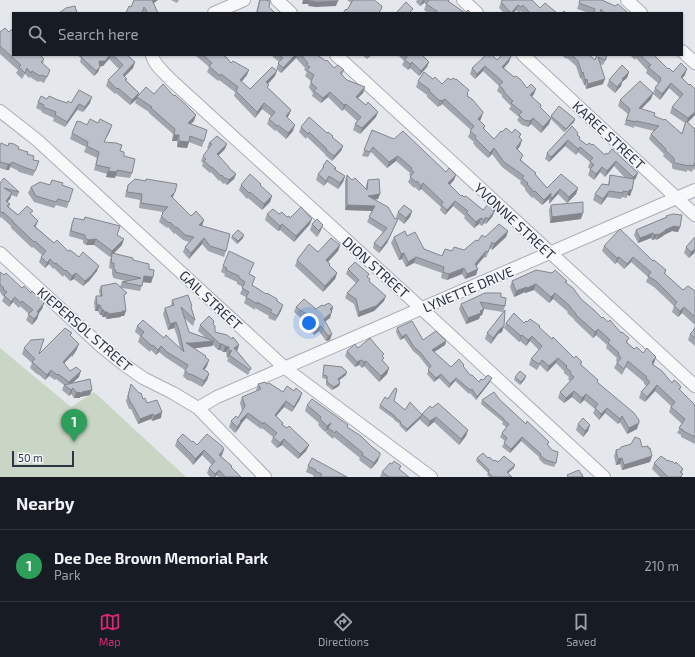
<!DOCTYPE html>
<style>
body{margin:0;font-family:"Exo 2",sans-serif;background:#242831;color:#f1f3f6}
.scale{position:absolute;left:12px;bottom:10px;width:62px;box-sizing:border-box;padding-left:4px;border:2px solid #2b3445;border-top:0;font-size:11px;line-height:14px;white-space:nowrap;color:#2b3445;-webkit-text-stroke:3px #f4f6f9;paint-order:stroke}
.you{position:absolute;left:309px;top:323px;width:14px;height:14px;margin:-10px;border:3px solid #fff;border-radius:50%;background:#1a73e8;box-shadow:0 0 0 6px #1a73e833}
.badge{display:grid;place-items:center;width:26px;height:26px;border-radius:50%;background:#db2777;color:#fff;font-size:13px;font-weight:700}
.pin{position:absolute;translate:-50% -33px;filter:drop-shadow(0 1px 2px #0008)}
.pin::after{content:'';position:absolute;top:21px;width:14px;height:12px;background:inherit;clip-path:polygon(0 0,100% 0,50% 100%)}
.list{margin:0;padding:0;list-style:none}
h2{display:flex;justify-content:space-between;align-items:center;height:52px;margin:0;padding:0 16px;font-size:17px}
h2 small{font-size:13px;font-weight:400;color:#9ea1a6}
.list li{display:grid;grid-template-columns:26px 1fr auto;gap:12px;align-items:center;box-sizing:border-box;height:72px;padding:0 16px;border-top:1px solid #363941}
.list b{display:block;font-size:15px;white-space:nowrap}
.list p{margin:0;font-size:13px;white-space:nowrap;color:#9ea1a6}
.list em{font-size:13px;font-style:normal;color:#9ea1a6}
.icon{flex:none;width:22px;height:22px;fill:none;stroke:currentColor;stroke-width:2;stroke-linecap:round;stroke-linejoin:round}
.map{position:relative;flex:none;width:695px;height:477px;overflow:hidden}
.search{position:absolute;background:#171b24;box-shadow:0 1px 3px #0004;left:12px;right:12px;top:12px;height:44px;display:flex;align-items:center;gap:10px;box-sizing:border-box;padding:0 14px;border-radius:0px;color:#9ea1a6;font-size:15px}
.sheet{height:124px;background:#171b24}
nav{display:flex;justify-content:space-around;align-items:center;box-sizing:border-box;height:56px;border-top:1px solid #363941;background:#171b24;font-size:11px;color:#9ea1a6}
nav a{display:grid;justify-items:center;gap:2px}
nav .on{color:#db2777}
.map>svg:first-child{display:block}
.green{fill:#c9d6c5}
.lines{fill:none;stroke-linecap:round;stroke-linejoin:round}
.minor-casing{stroke:#a9aeb7;stroke-width:14}
.minor{stroke:#f7f8fa;stroke-width:12}
.wall{fill:#a1a5ae;fill-rule:evenodd}
.shaded-wall{fill:#83868d}
.building{fill:#bbc0ca;stroke:#83868d}
.labels{text-anchor:middle;dominant-baseline:central;stroke-width:3;stroke-linejoin:round;paint-order:stroke}
.street-label{font-size:14px;fill:#2b3445;stroke:#f4f6f9}
</style>
<div class="map">
<svg width="695" height="477" viewBox="0 0 695 477">
<rect width="100%" height="100%" fill="#e4e7ec"/>
<path class="green" d="M0,348L71,407L94,392L186,477H0Z"/>
<g class="lines">
<g class="minor-casing">
<path id="minor" d="M277,0L291,13
M463,0L477,13
M627,0L641,13
M214,13L244,0
M682,51L695,63
M152,55C154,65 165,73 171,80L422,309L604,477
M336,55L695,386
M523,55L695,215
M0,111L37,140L285,368L431,477
M0,253L102,347L122,363L143,378L173,393L198,408L265,477
M198,408L217,397L695,190"/>
</g>
<use href="#minor" class="minor"/>
</g>
<path class="wall" d="M134,0H158L153,3L158,13H143L131,7Z
M171,0H179L177,3Z
M259,0L269,7L275,13H256Z
M347,0H374L343,13L347,10L351,3Z
M417,0H449V2L465,13H471H428L424,10L426,4L424,3L420,6L416,2Z
M501,0H532L540,8L557,13H523L521,11L519,13L516,10L514,13H504L499,8L501,2L502,1Z
M580,0H602L628,13H589L577,9Z
M0,32L13,55L44,59L43,64L48,75L44,83L40,81L38,82L30,77L29,78L25,74L22,79L16,73L18,70L0,54Z
M77,55H127L135,62L133,68L124,77L127,79L126,80L139,93L138,96L154,94L194,121L191,124L204,141L202,147L189,142L187,148L177,147V141H172L173,134L149,113V112L135,103L137,99L130,105L116,93L115,94L106,86L108,80L119,69L109,59L103,66H100L98,72L94,76L80,62L81,58Z
M195,55H223L231,63L247,75L241,82L250,89L275,76L268,84V88L291,110L289,115L287,118L293,131L286,139L276,130L275,131L267,124L269,119L271,116L262,109L255,118L234,96L235,92L219,80L218,81L207,72L209,67Z
M271,55H317L334,68L344,70L342,75L347,80L365,87L363,93L358,98L376,117L360,134L353,130L355,124L357,121L344,109L342,111L328,97L321,103L312,96L313,93L310,89L309,87L311,81L305,76L307,72L304,70L305,68L296,58L281,73L276,69L279,62Z
M362,55H372L367,59Z
M398,55H422L429,62L427,67L419,76L410,68L408,70L402,65L404,61Z
M562,55H589L595,60L597,55L607,58L603,65L600,64L603,84L586,89L585,85H584L581,78H580L576,66L567,58L566,59Z
M630,55H654L668,69L673,72L685,75L682,78L689,85L695,89V115L688,122L695,132V170L693,169L692,172L687,170V172L673,169L672,167V164L663,156L664,154L649,139L651,134L654,131L634,126V128L625,125L624,126L628,114L618,106L620,100L653,93L655,88L658,83L646,73L647,70L636,58L635,60ZM669,88L680,98L672,107L670,113L685,123L682,133L641,109L651,99L653,94L660,100Z
M497,60L509,62L504,68L514,77L527,88L534,94L532,97L540,108L551,118V116L575,119L574,122L564,132L551,119L549,124L541,133L531,124L528,127L522,125L517,120L519,117L509,109L511,106L502,97V95L497,91L499,86L483,71L475,79L470,74L472,68Z
M629,72L627,78L622,82L621,86L615,93L607,86L609,80Z
M433,79L442,84L468,93V96L481,119L480,121L485,126L484,129L494,139L502,132L512,133L521,134L519,138L522,140L520,146L517,150L523,155L521,160L536,173L535,174L547,188H578L576,194L567,203L558,194L549,204V199L542,205L533,197L532,198L525,190V188L520,183L521,181L502,167L492,154L488,158L476,147L473,143L474,142L468,137L471,130L442,104L440,106H439L438,107L427,97V95L416,87L418,81Z
M47,99L58,100L67,103H90L83,112L77,110L65,127L53,121L54,118L41,112L42,111L36,108L38,102Z
M87,125L110,131L104,142L120,151L132,173L130,178L115,176V178L106,177L107,174L94,170L97,158L84,152L86,147L70,139L72,133Z
M572,126L578,135L579,139L587,145H592L605,155L608,154L612,149L636,178L634,180L630,196L627,195V198L622,197L621,199L607,197L601,205L593,200L595,194L608,185L610,175L625,178L614,166L605,177L600,172L594,180L588,175L590,169L588,167L590,162L578,152L576,155L565,146L549,162L545,159L547,153Z
M301,127L332,138L343,146L341,151L332,161L325,155V154L307,137L306,139L299,132Z
M372,130L446,172L456,175L454,180L450,185L461,196L464,197L483,210L496,208L492,217L486,224L484,223L482,226L479,224L474,228L464,218L465,216L453,206L445,215L440,210L441,207L421,189L419,191L415,187L414,188L408,182L411,176L409,175L410,173L396,161L387,168L371,152L368,157L362,156Z
M209,143L225,149L218,156L229,168L236,174L234,179L227,185L224,183L223,184L220,180L219,181L211,172L210,173L202,166L203,163L201,161L203,156L209,149L207,148Z
M0,145L18,149L27,154L33,160L39,161L33,176L19,172L17,170L10,167L9,170H6L0,168Z
M323,166L336,168L335,170L345,176L343,182L338,189L327,182L324,186L316,180L318,174L321,171Z
M347,175L352,180L366,188V185L368,180L380,194L378,199L374,200L395,219H398L387,243L379,253L373,248L374,243L383,232L367,222L372,211L345,210V180Z
M0,183L19,192L17,197L11,195L10,199L7,202L10,204L9,207L18,215L31,214L36,226V227L54,243L68,251L97,271L89,281L83,286L74,279L70,281L64,275L63,277L54,268L53,269L49,264L45,268L39,262L41,257L42,255L33,247L32,248L11,228V226L1,217L0,218Z
M261,184L260,185L272,196L270,202L262,210L248,198L247,199L239,190L241,185Z
M50,185H62L69,202L67,208L56,205L54,208L34,202L28,193L31,187Z
M128,185L173,198L226,251L224,257L208,251L202,244L189,259L183,252L185,247L189,242L183,240L175,233L174,234L168,227L167,228L159,222L160,219L163,212L139,208L140,200L125,197L126,191Z
M551,205L581,219L550,223L549,210Z
M412,211L410,217L404,224L396,217L398,212Z
M267,214H279L287,217L310,224L294,242L280,230L278,231L265,220Z
M666,216L680,227L678,232L672,231L664,235L663,236L656,240L655,239L652,240L651,238L638,243L634,235L636,230L666,217Z
M74,218L117,235L122,245L114,253L133,260L149,269L153,277L151,283L143,282L140,291L122,288L124,298L126,311L124,316H121V317L106,319V317H102V315H100L98,311H95L94,302L96,296H100L99,291L101,286L120,287L122,282L126,281L113,278V276L112,275V269L109,268L110,259L112,256L110,257L94,245H86L83,243V240L69,236L70,230Z
M312,224L321,230L317,237L310,230Z
M508,231L506,237L492,250L490,248L486,258L484,257L476,266V275L465,279L462,274L447,280L441,278L442,273L414,263L406,267L402,259L399,260L391,243L394,237L407,236L424,249L442,256L452,251L464,250L478,241L485,237Z
M232,236L243,238L237,244L231,238Z
M695,237V254L694,253L689,258L684,253L686,247Z
M340,245L338,251L328,262L330,264V266L337,273L335,279L323,292L295,266L297,260L318,252Z
M604,246L653,261L666,270L665,274L683,290L695,291V346L688,340L690,334L692,332L695,325L682,313L678,317L672,312L674,306L654,287L646,282L648,277L631,262L624,269L617,262L615,264L602,251Z
M254,263L249,274L252,285L277,301L281,311L275,321L268,318L269,316L255,308V310L244,303L246,297L240,294L243,287L237,284V282L224,276L225,274L221,272L223,266Z
M348,269L368,277L369,281L384,301L374,311L358,317L354,304L345,298L347,293L356,283L346,274Z
M0,272L22,288L31,293L44,303L42,309L39,313L37,319L32,325L26,320L29,314L20,306L19,308L13,302L9,307L2,301L4,297L1,294V293L0,292Z
M512,281H567L566,283L581,299L602,318L629,338L627,342L634,349L656,357L654,363L653,364L672,383L681,387L680,390L695,407V444L681,437V435L677,433L682,424L669,412L671,406L655,391L645,402L639,398L641,392L647,386L644,384V382L626,367L622,375L614,368L617,362L616,360L617,358L606,348L607,345L596,335L593,338L574,320V319L567,313L568,312L553,299L549,303L534,290L525,293V292L514,297L510,287Z
M501,297L505,306L503,312L484,309L482,315L480,316L479,319L466,324L459,309L461,304Z
M172,300L191,308L195,320L193,326L184,318L189,332L206,338L198,331L200,325L213,324L215,332L239,345L237,351L251,368L249,373L248,375L227,361L229,356L227,358L226,352H223L220,350H218L213,345L212,346L194,348L205,357L207,366L204,370L209,374L207,380L202,387L191,381L187,380L183,376L185,370L165,357L159,352L156,355L151,350L150,352L138,342L140,336L135,332L137,326L164,338L180,348L177,336L174,328L168,330L163,314L165,308L171,307Z
M323,306L333,307L330,318L325,321L330,340L326,341L319,331L314,335L309,329L311,326L307,321L301,318L294,312L296,307L316,309Z
M527,322L539,328L574,358L582,362L581,365L598,380L597,382L637,429L627,434L620,422L618,424L605,413L599,420L593,413L595,409L584,400L580,404L572,397L564,403L558,398L560,392L570,381L568,379L569,377L564,373V371L556,363L547,372L540,365L537,370L529,365L531,359L539,350L530,341L526,346L520,341L519,342L504,328L506,323H524Z
M504,326L502,332L498,334L491,344L485,339L487,333Z
M397,328L423,340L446,341L445,345L434,352L451,367L464,365L463,367L470,375L479,382L483,380L490,382L476,400L470,393L469,394L455,381L449,388L439,378L434,382L427,374L429,369L419,356L413,351L404,338L400,340L396,332Z
M71,336L77,349L72,357L71,356L64,363L70,371L79,377L72,383L90,395L80,397V398H74L71,394L69,396L62,390L64,385L56,379L55,380L49,376L45,380L38,374V375L30,368L32,363L22,354L24,348L39,354Z
M358,348L383,357V361L389,368L387,374L379,382L364,366L362,368L359,365L355,367L345,356L347,351Z
M324,365L346,375L339,380L340,383L339,386L332,390L326,385V379L322,378Z
M515,377L525,379L520,385L514,380Z
M131,384L143,399L161,418L152,421L151,419L138,424L131,409H129L126,401Z
M258,384H267L283,392L294,391L302,393L300,399L292,412L284,407L276,416L283,425L309,445L306,451L298,459L282,445L277,448L271,442L273,437L262,428L261,429L246,418L241,424L239,428L235,433L229,427L231,421L238,418L242,410L240,403L242,397L257,391L256,390Z
M482,400H500L526,424L549,442L548,445L556,463L554,467L544,464L539,459V457L521,441L510,453L502,447L505,441L500,437L502,433L506,427L502,424L503,422L481,404Z
M394,401L405,410L422,415L421,418L406,432L399,425L400,424L394,420V419L379,408L380,405Z
M307,405L347,427L378,461L371,469L359,460L360,458L334,437L333,439L326,433L327,430L325,432L318,425L319,423L305,411Z
M432,408L468,430L466,436L459,445L434,422L428,427L420,420L422,414Z
M578,424L590,425L588,431L583,437L576,430Z
M177,440L192,442L197,445L224,449L222,455L221,456L231,468L241,477H218L217,475L215,477H210L207,473L209,468L212,465L202,455L193,465L190,461L175,446Z
M642,447L648,448L652,456L650,462L622,470L620,464L616,465L614,456L616,450Z
M477,458H488L494,461L514,468L508,473L512,477H489L487,475L488,473L476,461Z
M668,461L683,469L682,473V477H660L652,469L654,463Z
M392,464L401,466L399,470L409,477H380L382,472Z
M308,466L347,477H314L313,476V475L306,472Z"/>
<path class="shaded-wall" d="M152,0H158L150,6Z
M303,0H310L309,4H302Z
M423,0H425L424,3L420,6Z
M310,1H338L336,6L316,7L308,6Z
M518,5L516,10L514,13H511Z
M110,55H111L109,59L103,66L98,67L99,61Z
M295,55H297L296,58L281,73L283,68Z
M511,57L509,62L500,72L502,67Z
M135,62L133,68L121,80L123,75Z
M412,62L410,68L408,70L410,64Z
M429,62L427,67L419,76L421,71Z
M485,66L483,71L475,79L477,74Z
M100,67L98,72L94,76L96,71Z
M687,69L685,75L679,82L681,77Z
M249,70L247,75L238,86L240,80Z
M277,71L275,76L264,88L266,82Z
M583,72L581,78H580L582,73Z
M629,72L627,78L622,82L621,86L615,93L617,87L622,79Z
M587,79L585,85H584L585,80Z
M605,79L603,84L586,89L588,84Z
M671,83L669,88L660,100L662,94Z
M365,87L363,93L354,102L356,97Z
M536,89L534,94L528,101L530,95Z
M330,92L328,97L321,103L323,98Z
M139,93L137,99L130,105L132,100Z
M653,93L651,99L637,113L639,108Z
M92,97L90,103L83,112L85,107Z
M445,99L442,104L440,106L442,101Z
M441,100L439,106L438,107L440,101Z
M264,103L262,109L255,118L257,112Z
M79,104L77,110L65,127L67,122Z
M346,104L344,109L342,111L344,105Z
M291,110L289,115L284,122L286,116Z
M378,112L376,117L360,134L362,128Z
M695,112V115L686,124L688,118Z
M483,113L481,119L476,125L478,119Z
M196,115L194,121L186,128L188,123Z
M533,118L531,124L528,127L530,121Z
M551,118L549,124L541,133L543,127Z
M575,119L574,122L564,132L566,129Z
M112,125L110,131L101,148L104,142Z
M295,125L293,131L286,139L288,133Z
M174,135H179L177,141H172Z
M522,140L520,146L514,154L516,148Z
M568,140L565,146L549,162L551,157Z
M179,141L189,142L187,148L177,147Z
M227,144L225,149L215,159L217,154Z
M343,146L341,151L332,161L334,156Z
M580,147L578,152L576,155L578,149Z
M494,148L492,154L488,158L490,153Z
M398,156L396,161L387,168L389,162Z
M616,161L614,166L605,177L607,171Z
M8,164H11L9,170H6Z
M602,167L600,172L594,180L596,174Z
M108,171L117,172L115,178L106,177Z
M638,173L636,178L631,183L633,177Z
M236,174L234,179L227,185L229,180Z
M456,175L454,180L446,189L448,183Z
M329,176L327,182L324,186L326,181Z
M345,176L343,182L338,189L340,183Z
M423,183L421,189L419,191L421,186Z
M578,188L576,194L567,203L569,197Z
M560,189L558,194L549,204L551,199Z
M629,190H632L630,196L627,195Z
M609,191L607,197L601,205L603,199Z
M175,192L173,197L169,202L171,196Z
M12,193L10,199L4,206L6,201Z
M551,193L549,199L542,205L544,200Z
M380,194L378,199L366,201L368,196Z
M272,196L270,202L262,210L264,204Z
M455,201L453,206L445,215L447,210Z
M347,205L375,206L373,211L345,210Z
M496,208L492,217L486,224L488,219L493,211Z
M412,211L410,217L404,224L406,218Z
M583,213L581,219L550,223L552,217Z
M486,217L484,223L482,226L484,220Z
M481,218L479,224L474,228L476,222Z
M312,219L310,224L294,242L296,236Z
M398,219L387,243L379,253L381,248Z
M204,220L202,226L197,231L199,225Z
M38,221L36,226L32,231L34,226Z
M282,224L280,230L278,231L280,226Z
M323,225L321,230L317,237L319,231Z
M674,226L680,227L678,232L672,231L664,235L663,236L656,240L658,235L665,230Z
M508,231L506,237L492,250L494,244Z
M653,233L651,238L638,243L640,238Z
M657,234L655,239L652,240L654,235Z
M244,235L243,238L237,244L238,241Z
M204,238L202,244L189,259L191,253Z
M96,239L94,245H86L88,240Z
M124,239L122,245L112,255V253L110,257L112,251Z
M340,245L338,251L324,266L326,260Z
M695,249L694,253L689,258L691,252Z
M486,251L484,257L473,270L475,264Z
M404,253L402,259L399,260L401,254Z
M416,257L414,263L406,267L408,262Z
M619,257L617,262L615,264L617,258Z
M633,257L631,262L624,269L627,264Z
M50,259L49,264L45,268L47,263Z
M99,266L97,271L89,281L83,286L85,281Z
M464,268L462,274L447,280L449,274Z
M478,269L476,275L465,279L467,274Z
M76,273L74,279L70,281L72,276Z
M337,273L335,279L323,292L325,286Z
M144,276L153,277L151,283L142,282Z
M536,284L534,290L525,293L527,288Z
M527,287L525,292L514,297L516,291Z
M555,293L553,299L549,303L551,297Z
M386,296L384,301L374,311L358,317L359,312Z
M15,297L13,302L9,307L11,302Z
M44,303L42,309L35,318L37,312Z
M97,305H100L98,311H95Z
M283,305L281,311L275,321L277,316Z
M333,307L330,318L322,324L324,319L330,309Z
M684,307L682,313L678,317L680,311Z
M484,309L482,315L480,316L479,319L466,324L468,318L480,311Z
M102,310H104L102,315H100Z
M122,311H126L124,316H121V317L106,319L108,314Z
M104,312H108L106,317H102Z
M39,313L37,319L32,325L34,319Z
M176,322L174,328L168,330L170,324Z
M321,326L319,331L314,335L316,329Z
M504,326L502,332L498,334L491,344L493,338L500,329Z
M598,329L596,335L593,338L595,332Z
M332,334L330,340L326,341L328,336Z
M406,334L404,338L400,340L402,337Z
M522,335L520,341L519,342L521,336Z
M532,336L530,341L526,346L528,340Z
M214,341L212,346L190,349L186,343Z
M446,341L445,345L431,354L432,350Z
M79,344L77,349L72,357L73,351Z
M220,344H222L220,350H218Z
M239,345L237,351L232,354L234,348Z
M161,346L159,352L156,355L158,350Z
M225,346L229,347L226,352H223Z
M232,350L230,355L227,358L229,352Z
M73,351L71,356L61,367L63,362Z
M656,357L654,363L653,364L652,362Z
M558,358L556,363L547,372L549,366Z
M209,360L207,366L201,375L203,369Z
M361,360L359,365L355,367L357,362Z
M366,361L364,366L362,368L364,362Z
M389,368L387,374L379,382L381,376Z
M51,370L49,376L45,380L47,375Z
M81,371L79,377L67,388L69,382Z
M347,372L346,375L337,382L338,379Z
M209,374L207,380L202,387L204,381Z
M441,374L439,378L434,382L436,378Z
M526,376L525,379L520,385L521,382Z
M456,378L455,381L449,388L450,384Z
M492,378L490,382L476,400L477,397Z
M340,383L339,386L332,390L334,387Z
M657,385L655,391L645,402L647,397Z
M73,388L71,394L69,396L71,390Z
M92,390L90,395L80,397V398H74L76,392Z
M574,391L572,397L564,403L566,398Z
M302,393L300,399L292,412L294,407Z
M586,394L584,400L580,404L582,398Z
M286,401L284,407L273,420L275,415Z
M607,408L605,413L599,420L601,414Z
M162,412L161,418L152,421L154,416Z
M248,413L246,418L241,424L239,428L235,433L240,421Z
M153,414L151,419L138,424L140,419Z
M422,415L421,418L406,432L407,429Z
M622,416L620,422L618,424L620,419Z
M436,417L434,422L428,427L430,421Z
M331,423L327,430L325,432L327,426Z
M639,423L637,429L627,434L629,428Z
M590,425L588,431L583,437L585,431Z
M468,430L466,436L459,445L461,439Z
M522,437L521,441L510,453L511,449Z
M284,439L282,445L277,448L280,443Z
M309,445L306,451L298,459L300,454Z
M224,449L222,455L217,460L219,455Z
M204,450L202,455L193,465L195,459Z
M380,455L378,461L371,469L374,463Z
M652,456L650,462L622,470L624,465Z
M622,458L620,464L616,465L618,459Z
M515,465L514,468L506,475L507,472Z
M219,470L217,475L215,477H214L215,474Z"/>
<path class="building" d="M134,0H152L158,13H148L144,7L142,13H126L129,6L131,7Z
M260,0H265L270,1L269,7L275,13H257Z
M310,0H338V1L317,2L310,1Z
M353,0H374L382,6L381,10L378,13H343L346,9L347,10Z
M429,0H449L448,1L465,13L468,10L471,13H436L437,11L426,4Z
M503,0H532L540,8L545,3L557,13H530L523,5L521,7L518,5L511,13L501,2Z
M580,0H602L615,6L618,4L628,13H605L601,9L600,13H594L595,9L579,3Z
M406,2L413,9L409,13H399L397,12Z
M75,6L77,13H59L66,8Z
M564,11L566,13H562Z
M5,28L9,32L13,28V55H40L44,59L41,62L50,70L47,77L42,75L40,76L32,71L31,73L27,68L25,73L19,67L21,65L0,46V32Z
M83,55H110L105,61H99L100,67L96,71L81,57Z
M113,55H127L135,62L123,75L127,79L125,80L139,93L132,100L118,88L117,89L108,80L123,65Z
M203,55H223L226,57L231,63L233,61L249,70L240,80L250,89L272,67L277,71L266,82L269,85L267,87L291,110L286,116L295,125L288,133L278,125L277,126L269,119L275,112L264,103L257,112L236,91L238,87L221,74L220,76L209,66L212,63Z
M279,55H295L283,68L278,63L283,58Z
M301,55H317L326,61L327,60L334,68L338,65L344,70L340,73L347,80L365,87L356,97L366,105L368,102L378,112L362,128L355,124L361,117L346,104L344,105L330,92L323,98L314,91L317,88L312,84L311,81L314,75L307,70L310,67L306,64L308,63Z
M405,55H422L429,62L421,71L412,62L410,64L405,60L407,56Z
M486,55L489,56L492,55L497,60L502,55H510L511,57L502,67L514,77L516,76L520,79L527,88L531,84L536,89L530,95L541,105L540,107L551,118L543,127L533,118L530,121L524,120L519,115L522,112L511,103L513,101L504,92V90L499,85L503,82L485,66L477,74L472,68Z
M572,55H589L595,60L597,55H607L605,60L598,57L605,79L588,84L587,79L585,80L583,72L582,73L578,61Z
M640,55H654L668,69L669,68L673,72L681,63L687,69L681,77L689,85L690,84L695,89V112L688,118L672,107L683,94L671,83L662,94L655,88L661,80L660,79L661,78L648,67L651,65Z
M622,65L629,72L622,79L623,80L617,87L609,80Z
M424,72L433,79L435,77L442,84L448,78L451,80L453,78L456,80V79L469,90L467,93L468,94L467,96L472,99L483,112V113L478,119L485,126L483,128L494,139L501,131L502,132L506,128L512,133L515,129L521,134L519,137L522,140L516,148L523,155L520,160L536,173L535,174L547,188L561,174L578,188L569,197L560,189L551,199V193L544,200L535,191L534,192L527,184L528,183L522,178L524,176L504,162L494,148L490,153L475,138L476,136L470,131L474,126L445,99L442,101L441,100L440,101L429,91L430,90L418,81Z
M640,81L653,93L639,108L655,113L654,116L664,120L665,119L682,134L686,121L695,129L694,131L695,132V164L694,163V166L689,165V166L675,163L674,161V158L665,150L666,149L651,134L659,126L636,121V122L627,120L626,121L630,109L620,100Z
M163,84L174,96L175,95L185,104L196,115L188,123L207,130L204,141L190,136L189,142L179,141V135H174L175,129L151,108L152,107L137,97L146,87L154,94Z
M79,90L92,97L85,107L79,104L67,122L55,115L56,112L43,107L44,105L38,102L41,96L47,99L49,96L58,100L67,103L68,101L71,103Z
M559,106L575,119L566,129L551,116Z
M309,117L327,133L328,132L333,136L332,137L343,146L334,156L326,150L327,149L309,132L308,134L301,127Z
M90,119L98,123L100,119L112,125L104,142L116,143L122,145L120,151L124,152V156L135,159L132,173L117,170V172L108,171L110,168L96,165L99,152L87,146L88,142L72,133L77,121L81,122L87,125Z
M572,126L578,133L577,135L580,137L579,139L587,145L589,143L592,145L593,144L605,155L606,153L608,154L612,149L638,173L633,177L616,161L607,171L602,167L596,174L590,169L594,165L590,161L593,158L580,147L578,149L568,140L551,157L547,153Z
M372,130L394,139L403,131L446,172L449,168L456,175L448,183L461,196L462,195L464,197L466,196L483,210L489,203L496,208L493,211L494,212L488,219L486,217L484,220L481,218L476,222L466,212L468,211L455,201L447,210L441,205L443,202L423,183L421,186L417,181L416,182L410,177L414,172L411,170L412,168L398,156L389,162L373,147L370,152L364,150Z
M217,136L227,144L217,154L229,167V168L236,174L229,180L226,178L225,179L222,175L221,176L212,167V168L204,161L206,159L203,156L212,144L209,143Z
M1,143L8,146L9,143L14,144L19,147L18,149L28,152L27,154L34,156L33,160L39,161L35,171L21,166L19,165L12,162L11,164H8L0,162V145Z
M327,160L336,168L334,169L345,176L340,183L329,176L326,181L318,174L324,167L323,166Z
M250,174L261,184L260,185L272,196L264,204L250,192L249,193L241,185Z
M347,175L352,180L355,178L367,190L368,180L379,179L380,194L368,196L388,207L395,219L396,218L398,219L389,238L381,248L374,243L387,228L369,217L375,206L347,205Z
M610,175L634,179L632,190H629V192L623,191V193L609,191L603,199L595,194L602,184L609,185Z
M4,178L19,192L4,188L12,193L6,201L10,204L7,206L18,215L27,206L33,211L30,213L38,221L34,226L54,243L57,240L68,251L70,250L79,257L83,252L99,266L91,276L85,281L76,273L72,276L66,270L65,271L56,263L55,264L50,259L47,263L41,257L46,251L35,241L34,242L13,222V221L3,212L2,213L0,211V183Z
M135,179L146,181V179L177,184L175,192L171,196L191,216L196,211L204,220L199,225L230,234L226,251L210,246L204,238L191,253L185,247L194,237L185,235L177,227L176,228L170,222L169,223L161,216L163,214L162,213L168,207L141,203L142,194L127,192L128,185Z
M52,180L63,183L62,185L73,189L69,202L58,199L56,202L36,196L31,187L40,182L50,185Z
M583,202V213L552,217L551,205Z
M404,205L412,211L406,218L398,212Z
M301,207L312,219L296,236L282,224L280,226L267,214L273,209L279,214L282,212L287,217L289,216L290,218Z
M673,214L682,215L680,227L674,226L665,230V231L658,235L657,234L654,235L653,233L640,238L636,230L667,217L666,216Z
M85,217L120,226L117,235L124,239L112,251L96,239L88,240L85,237V235L71,231L72,224L74,218L84,220Z
M317,219L323,225L319,231L312,224Z
M499,224L508,231L494,244L492,242L488,252L486,251L475,264L478,269L467,274L464,268L449,274L443,272L444,267L416,257L408,262L404,253L401,254L394,237L405,231L407,236L415,232L424,249L442,256L445,249L452,251L454,247L464,250L476,240L478,241L482,235L485,237Z
M620,229L653,261L654,260L666,270L664,273L683,290L688,286L695,291V317L684,307L680,311L674,306L677,302L656,281L648,276L651,272L633,257L627,264L619,257L617,258L604,246Z
M238,230L244,235L238,241L232,236Z
M695,237V249L691,252L686,247Z
M331,238L340,245L326,260L330,264L329,265L337,273L325,286L297,260L309,244L318,252Z
M229,251L254,263L249,274L255,277L252,285L266,294L267,293L277,299V301L283,305L277,316L270,312L272,310L257,302V304L246,297L249,292L242,288L245,282L239,278V276L226,270L227,268L223,266Z
M112,253L133,258V260L149,264V269L154,270L153,277L144,276L142,286L122,282L141,278L115,272L116,270H114V263H111Z
M355,262L369,274L367,277L370,279L369,281L386,296L376,306L359,312L356,299L347,293L359,280L348,269Z
M536,270L552,273L555,270L567,281L565,282L573,288L581,299L594,310L602,318L603,317L608,322L610,320L621,333L622,332L629,338L626,342L634,349L637,347L643,353L647,348L656,357L652,362L653,363L652,364L662,371L672,383L674,380L678,383L681,387L679,389L694,404L695,407V437L683,431V430L679,428L685,419L671,407L675,402L657,385L647,397L641,392L650,382L646,378L647,377L628,361L624,369L617,363L621,358L618,354L619,353L608,343L610,340L598,329L595,332L576,315V314L570,307V306L555,293L551,297L536,284L527,288V287L516,291L512,281Z
M0,272L4,275L6,273L22,288L24,286L31,293L32,291L44,303L37,312L39,313L34,319L28,314L33,310L22,301L21,303L15,297L11,302L4,295L7,292L3,289L4,288L0,284Z
M116,283L127,293L124,295L126,311H122L123,312L108,314V312H104V310H102L100,305H97L96,296H102L101,286Z
M485,293H501V297L506,298L505,306L480,302L484,309L480,311L481,313L468,318L461,304Z
M188,295L192,306L191,307L195,320L181,307L189,332L214,341L192,343H186L206,356L205,357L209,360L203,369L208,372V373L209,374L204,381L193,375L189,374L185,371L188,365L167,352L161,346L158,350L153,345L152,346L141,336L144,332L137,326L143,320L164,338L166,335L184,352L179,330L176,322L170,324L165,308L174,305L172,300Z
M304,299L316,309L322,305L323,306L329,303L333,307L330,309L332,312L324,319L332,334L328,336L321,326L316,329L311,324L314,322L309,315L303,312L296,307Z
M505,310L504,326L500,329L493,338L487,333Z
M514,313L524,323L526,321L527,322L530,319L540,326L539,327L552,339L553,337L574,358L576,356L582,362L580,364L598,380L597,382L634,413L639,420V423L629,428L622,416L620,419L607,408L601,414L595,408L598,404L586,394L582,398L574,391L566,398L560,392L574,377L570,373L571,372L566,367L567,366L558,358L549,366L542,360L539,364L531,359L542,346L532,336L528,340L522,335L521,336L506,323Z
M209,316L214,321L213,324L215,326V332L227,335L232,339L233,337L239,345L234,348L251,368L250,370L229,355L232,350L229,352V347L225,346L222,344H220L200,325Z
M412,321L423,340L436,331L446,341L432,350L451,367L459,359L464,365L463,366L470,375H472L479,382L481,379L483,380L488,375L492,378L477,397L472,389L470,390L456,378L450,384L441,374L436,378L428,370L431,366L420,352L414,347L406,334L402,337L397,328Z
M65,328L72,333L70,335L79,344L73,351L63,362L70,371L76,367L81,371L69,382L58,374L57,375L51,370L47,375L32,362L35,359L24,348L31,340L44,339L39,354Z
M695,329V338L690,334Z
M370,338L380,350L384,354L382,356L384,358L382,360L389,368L381,376L366,361L364,362L361,360L357,362L347,351L355,344L358,348Z
M324,365L342,367L347,372L338,379L340,383L334,387L327,382V376L323,375Z
M520,371L526,376L521,382L515,377Z
M90,379L92,390L82,392V393L76,392L73,388L71,390L64,385Z
M265,382L267,384L269,383L283,392L287,386L294,391L296,388L302,393L294,407L286,401L275,415L283,423L282,425L287,428L289,426L309,445L300,454L284,439L280,443L273,437L277,433L264,422L263,424L248,413L240,421L241,422L237,427L231,421L236,416L238,418L245,406L242,397L261,389L258,384Z
M131,384L139,393H141L143,399L145,398L147,403L157,400L162,412L154,416L153,414L140,419L132,404H131L128,396Z
M395,388L397,389L394,401L398,404L405,410L410,402L422,415L407,429L400,423L401,422L395,417V416L380,405L385,397L388,399Z
M494,392L500,400L526,424L527,421L549,442L547,444L552,450L558,452L556,463L546,460L540,455L541,454L522,437L511,449L504,443L507,438L502,433L509,424L504,420V419L482,400Z
M312,399L348,425L347,427L361,436L371,446L380,453V455L374,463L362,455L363,453L336,431L335,433L328,428L331,423L327,426L320,419L321,417L307,405Z
M438,403L468,430L461,439L436,417L430,421L422,414L430,406L432,408Z
M583,418L590,425L585,431L578,424Z
M183,434L192,442L193,441L197,445L207,434L222,446L224,449L219,455L232,466L231,467L241,477H225L219,470L215,474L209,468L215,461L204,450L195,459L192,455L177,440Z
M635,437L640,439L642,447L648,446V448H650L652,456L624,465L622,458L618,459L616,450L620,449L621,447L631,444Z
M483,453L488,458L489,457L494,461L495,460L498,462L504,456L515,465L507,472L512,477H493L488,472L489,470L477,458Z
M661,456L668,461V460L671,462L672,461L675,464L676,462L683,469L680,472L683,474L680,477H668L654,463Z
M312,458L347,477H320L322,474L315,471L316,470L308,466Z
M394,461L401,466L399,469L409,477H389L382,472L390,463L392,464Z
M579,470L581,474H582L583,477H568L567,475Z"/>
<g class="labels">
<g class="street-label">
<text transform="translate(609 135) rotate(43)">KAREE STREET</text>
<text transform="translate(515 221) rotate(43)">YVONNE STREET</text>
<text transform="translate(376 267) rotate(42)">DION STREET</text>
<text transform="translate(468 289) rotate(-23)">LYNETTE DRIVE</text>
<text transform="translate(211 300) rotate(43)">GAIL STREET</text>
<text transform="translate(85 329) rotate(41)">KIEPERSOL STREET</text>
</g>
</g>
</svg>
<div class="scale">50 m</div>
<div class="you"></div>
<div class="pin badge" style="left:74px;top:442px;background:#2e9e5b">1</div>
<div class="search"><svg class="icon" aria-label="search" viewBox="0 0 24 24"><circle cx="10" cy="10" r="6"/><path d="M15 15l6 6"/></svg>Search here</div>
</div>
<section class="sheet">
<h2>Nearby<small></small></h2>
<ul class="list">
<li><span class="badge" style="background:#2e9e5b">1</span><div><b>Dee Dee Brown Memorial Park</b><p>Park</p></div><em>210 m</em></li>
</ul>
</section>
<nav>
<a class="on"><svg class="icon" aria-label="map" viewBox="0 0 24 24"><path d="M3 6l6-2 6 2 6-2v14l-6 2-6-2-6 2zM9 4v14M15 6v14"/></svg>Map</a>
<a><svg class="icon" aria-label="directions" viewBox="0 0 24 24"><path d="M12 3l9 9-9 9-9-9zM9 14v-3h6M13 9l2 2-2 2"/></svg>Directions</a>
<a><svg class="icon" aria-label="saved" viewBox="0 0 24 24"><path d="M7 4h10v16l-5-4-5 4z"/></svg>Saved</a>
</nav>
